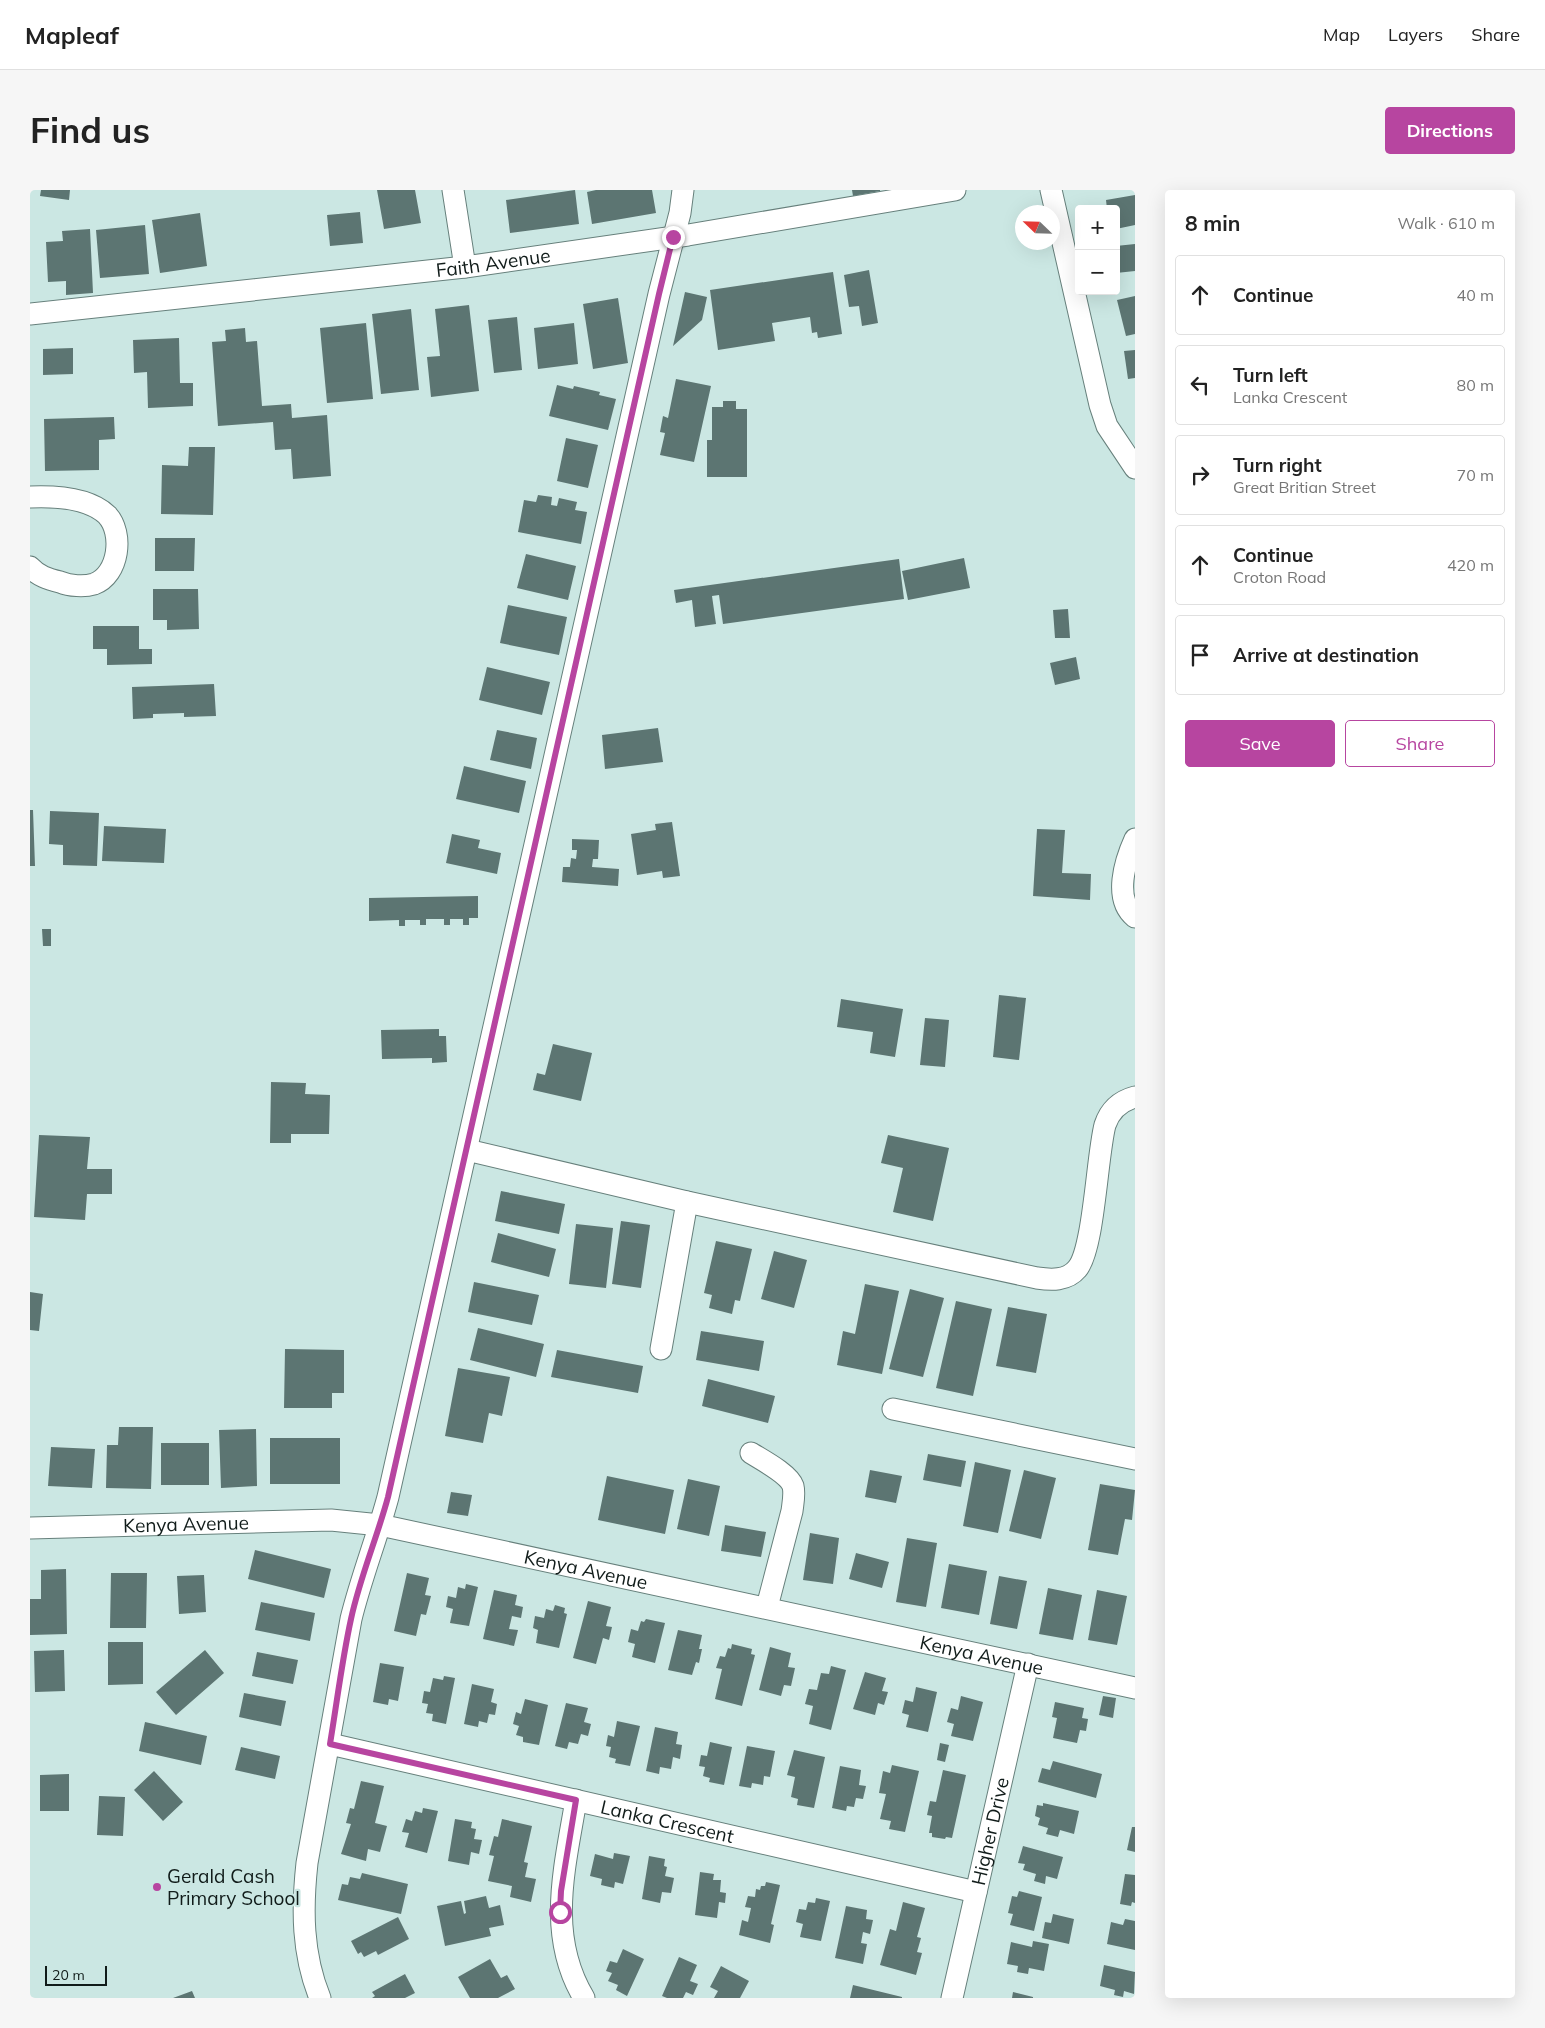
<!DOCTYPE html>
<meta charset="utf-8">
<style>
body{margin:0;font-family:Mulish,sans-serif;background:#f6f6f6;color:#222}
.controls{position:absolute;right:15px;top:15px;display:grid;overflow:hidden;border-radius:5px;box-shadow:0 5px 20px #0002}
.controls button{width:45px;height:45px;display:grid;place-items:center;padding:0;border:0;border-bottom:1px solid #e0e0e0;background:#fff;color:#222;font:25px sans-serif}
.compass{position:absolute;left:985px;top:15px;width:45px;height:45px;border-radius:50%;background:#fff;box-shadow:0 5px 20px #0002;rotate:293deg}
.scale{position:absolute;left:15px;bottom:12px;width:62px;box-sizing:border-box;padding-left:5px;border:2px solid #111c1a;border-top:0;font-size:14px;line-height:18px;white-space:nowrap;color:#111c1a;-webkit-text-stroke:4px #cbe7e3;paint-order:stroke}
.stop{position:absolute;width:15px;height:15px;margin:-11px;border:4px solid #b745a0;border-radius:50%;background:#fff}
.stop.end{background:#b745a0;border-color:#fff;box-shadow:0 1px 5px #0008}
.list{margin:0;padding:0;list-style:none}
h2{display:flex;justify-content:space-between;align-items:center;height:65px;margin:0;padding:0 20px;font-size:21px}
h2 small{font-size:16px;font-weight:400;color:#767676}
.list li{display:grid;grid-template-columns:32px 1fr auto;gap:15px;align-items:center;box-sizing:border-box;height:80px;margin:0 10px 10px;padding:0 10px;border:1px solid #e0e0e0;border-radius:5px}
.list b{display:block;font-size:19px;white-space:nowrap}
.list p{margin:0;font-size:16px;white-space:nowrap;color:#767676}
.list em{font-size:16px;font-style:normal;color:#767676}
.actions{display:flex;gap:10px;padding:15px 20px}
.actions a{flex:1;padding:11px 0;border:1px solid #b745a0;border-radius:5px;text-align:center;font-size:18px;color:#b745a0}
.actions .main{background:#b745a0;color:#fff}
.icon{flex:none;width:28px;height:28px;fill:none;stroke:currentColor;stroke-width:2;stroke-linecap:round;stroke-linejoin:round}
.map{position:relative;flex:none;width:1105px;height:1808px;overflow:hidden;border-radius:5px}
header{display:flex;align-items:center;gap:30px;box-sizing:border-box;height:70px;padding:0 25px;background:#fff;border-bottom:1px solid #e0e0e0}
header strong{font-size:24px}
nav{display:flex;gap:28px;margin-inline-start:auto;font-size:18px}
.intro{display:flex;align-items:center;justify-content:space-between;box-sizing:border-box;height:120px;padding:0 30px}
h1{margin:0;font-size:35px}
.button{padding:12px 22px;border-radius:5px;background:#b745a0;color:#fff;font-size:18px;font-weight:700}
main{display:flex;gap:30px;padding:0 30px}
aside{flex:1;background:#fff;border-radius:5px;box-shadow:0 5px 20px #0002}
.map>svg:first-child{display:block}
.building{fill:#5c7572}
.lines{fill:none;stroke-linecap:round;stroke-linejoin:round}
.minor-casing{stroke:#67807c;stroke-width:23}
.minor{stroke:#fff;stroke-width:21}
.route{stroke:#b745a0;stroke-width:6}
.poi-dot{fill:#b745a0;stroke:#cbe7e3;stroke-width:2}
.labels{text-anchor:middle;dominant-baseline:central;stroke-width:4.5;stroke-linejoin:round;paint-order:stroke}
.street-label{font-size:19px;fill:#111c1a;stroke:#cbe7e3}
.poi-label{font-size:19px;fill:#111c1a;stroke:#cbe7e3;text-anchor:start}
</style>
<header>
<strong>Mapleaf</strong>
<nav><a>Map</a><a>Layers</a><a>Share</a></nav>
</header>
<div class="intro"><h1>Find us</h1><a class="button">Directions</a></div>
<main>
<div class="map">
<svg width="1105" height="1808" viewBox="0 0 1105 1808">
<rect width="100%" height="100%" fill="#cbe7e3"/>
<path class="building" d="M11,0H40L39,10L10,6Z
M347,0H385L391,33L354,39Z
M545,0L549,34L480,43L476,10Z
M566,0H622L626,23L562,34L557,2Z
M822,0H850V1L823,6Z
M1105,5V35L1086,39V19H1077L1076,10Z
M330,22L333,53L300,56L297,25Z
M170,23L177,76L130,83L122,30Z
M115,35L119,84L70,88L66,40Z
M60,39L63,103L36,105V91L18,92L16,52L33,51L32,41Z
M1105,54V81L1086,83V56Z
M839,80L848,133L832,136L829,116L819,117L814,85Z
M803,82L812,144L788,148L787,142L782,143L780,127L742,133L745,151L688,160L680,100Z
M655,102L677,107L672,130L643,156Z
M1105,106V144L1096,146L1087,110Z
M588,108L598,173L563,179L553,114Z
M439,115L449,201L401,207L397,167L410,166L405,119Z
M381,119L389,200L351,204L342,124Z
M487,127L492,180L464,183L458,130Z
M336,133L343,209L297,213L290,138Z
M544,133L548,174L508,179L504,138Z
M215,138L216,152L227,151L232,216L261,214L262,228L297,225L301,286L263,289L261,259L245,260L243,232L188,236L182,152L196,151L195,140Z
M149,148L150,193H163V216L118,218L117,182L104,183L103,150Z
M43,158V184L13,185V159Z
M1105,160V188L1098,189L1094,161Z
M646,189L681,196L664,272L630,265L635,243L630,242L633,226L638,228Z
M527,195L543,199L544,196L570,202L569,205L586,209L578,240L519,226Z
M693,211H706V219H717V287H677V250H682V217H693Z
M84,227L85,249L69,250V280L15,281L14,229Z
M536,248L568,255L558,298L527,291Z
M159,257H185L183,325L131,324L132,275L158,276Z
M508,305L522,307L521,315L527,316L529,308L547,312L545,320L557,322L551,354L488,342L494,310L506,312Z
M125,348H165L164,381H125Z
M496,364L546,376L538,410L487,398Z
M934,368L940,398L878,410L872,381Z
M869,369L874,409L693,434L689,405L682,406L686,434L665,437L662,410L646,413L644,400Z
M123,399H168L169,439L137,440V430H123Z
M478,415L537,427L529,465L470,453Z
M1038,419L1040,448H1025L1023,420Z
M63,436H109V459H122V474L77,475V459H63Z
M1046,467L1050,489L1025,495L1020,473Z
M457,477L520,492L512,525L449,510Z
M184,494L186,526L154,527V523L123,524V528L103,529L102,497Z
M628,538L633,572L575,579L572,545Z
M467,540L507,548L501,579L460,570Z
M434,576L496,591L489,623L426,609Z
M0,620H3L5,676H0Z
M20,621L69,623L67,676L33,675V655L19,654Z
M642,632L650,686L633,688L632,681L607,685L601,644L626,640L625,634Z
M74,636L136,639L134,673L72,671Z
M1007,639L1035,640L1032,683L1061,684L1060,710L1003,706Z
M422,644L450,650L448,658L471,663L467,684L416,673Z
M542,649L569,650L568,669H563L562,677L589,679L588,696L532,692L533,677H540L541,668L546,669L547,660H542Z
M448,706V728H439V735H433V729H420V735H414V729H396V735H390V730H375V736H369V730L339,731V708Z
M12,739H21V756H13Z
M969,805L996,808L989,870L963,867Z
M811,809L873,819L865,867L840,863L843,842L807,837Z
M895,828L919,830L915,877L890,875Z
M409,839V846H416L417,872L402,873V868L352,869L351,840Z
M523,854L562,863L551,911L503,900L507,883L515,885Z
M241,892L276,893L275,904L300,905L299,944H261V953H240Z
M9,945L60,947L57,979H82V1004H57L55,1030L4,1027Z
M858,945L919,958L903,1031L863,1022L873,978L851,973Z
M471,1001L535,1014L529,1044L465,1031Z
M591,1031L620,1035L611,1098L582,1094Z
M546,1034L583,1038L576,1098L539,1094Z
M468,1043L526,1059L519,1087L461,1072Z
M686,1051L722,1059L710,1111L705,1110L702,1124L679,1118L682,1105L674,1103Z
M744,1061L777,1070L764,1118L731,1109Z
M444,1092L509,1105L502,1135L438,1122Z
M835,1094L869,1101L852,1184L807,1175L813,1141L825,1144Z
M880,1099L914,1108L893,1187L859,1179Z
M0,1102L13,1104L9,1141L0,1140Z
M926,1111L962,1119L943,1206L906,1198Z
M978,1117L1017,1124L1006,1183L966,1176Z
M448,1138L514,1154L506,1187L440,1170Z
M671,1141L734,1151L729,1181L666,1170Z
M255,1159L314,1160V1203H302V1218H254Z
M527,1160L613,1176L608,1203L521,1187Z
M428,1178L480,1187L472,1226L459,1223L453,1253L415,1246Z
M678,1189L745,1206L738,1233L672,1216Z
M89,1237H123L121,1299L76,1298L77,1255H88Z
M226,1239L227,1296L191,1298L189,1240Z
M240,1248H310V1294H240Z
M131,1253H179V1295H131Z
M21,1257L65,1259L62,1298L18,1296Z
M898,1264L936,1271L931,1297L893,1290Z
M945,1272L981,1280L968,1343L933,1336Z
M840,1280L872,1286L866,1313L835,1307Z
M994,1280L1026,1288L1011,1349L979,1341Z
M577,1286L644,1300L635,1344L568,1330Z
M658,1289L690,1296L679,1346L647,1339Z
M1070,1294L1105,1300L1102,1330L1095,1329L1088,1365L1058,1360Z
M421,1302L442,1305L438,1326L417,1323Z
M695,1335L736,1342L731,1367L691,1361Z
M780,1343L809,1348L803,1394L773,1390Z
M877,1348L907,1353L896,1417L866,1412Z
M225,1360L301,1379L294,1408L218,1389Z
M826,1363L859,1372L852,1398L819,1389Z
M919,1374L957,1381L949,1425L911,1418Z
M36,1379L37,1444L0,1445V1409H11V1380Z
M81,1383H117L116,1438H80Z
M377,1383L399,1388L395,1405L401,1406L396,1425L391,1424L386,1446L364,1441Z
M174,1385L176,1422L149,1424L147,1386Z
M969,1386L997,1391L987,1439L960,1434Z
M436,1394L448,1397L439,1436L420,1433L423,1419L416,1417L418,1406L426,1408L428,1397L435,1399Z
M1018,1398L1052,1405L1043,1450L1009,1444Z
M464,1400L487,1405L485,1415L493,1417L491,1428L482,1426L479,1439L488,1440L484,1456L453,1449Z
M1067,1400L1097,1406L1087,1455L1058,1450Z
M558,1411L581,1417L576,1436L582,1437L579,1450L573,1448L566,1474L543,1468Z
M231,1412L285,1423L280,1451L225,1440Z
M525,1415L535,1418L534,1423L537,1424L529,1458L506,1453L508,1440L503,1438L505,1426L514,1428L516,1419L523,1421Z
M616,1429L635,1433L625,1473L602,1467L605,1454L598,1452L601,1439L608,1441L611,1431L614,1432Z
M648,1440L672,1445L669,1459H672L669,1473L666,1472L662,1485L638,1480Z
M78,1452H113V1494L78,1495Z
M702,1454L722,1459L721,1464L725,1465L712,1516L685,1509L692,1479L686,1478L690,1466L695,1467L698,1458L701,1459Z
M740,1457L761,1463L758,1477L765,1478L761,1496L754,1495L751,1506L729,1500Z
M34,1460L35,1501L5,1502L4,1461Z
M175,1460L194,1483L146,1525L126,1502Z
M227,1462L268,1470L263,1494L222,1486Z
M350,1473L374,1477L368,1511L359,1509L358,1515L343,1512Z
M801,1476L816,1480L801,1540L779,1534L783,1516L775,1514L779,1499L787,1500L791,1483L799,1484Z
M835,1482L856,1488L852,1501L858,1502L854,1515L848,1513L845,1525L823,1519Z
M414,1486L425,1488L416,1534L402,1531L403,1524L396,1523L398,1514L392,1513L394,1501L400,1502L403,1488L413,1490Z
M442,1494L464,1499L461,1512L467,1514L465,1525L459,1524L457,1533L449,1531L448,1537L434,1534Z
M886,1497L907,1502L898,1542L876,1537L879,1525L872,1523L875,1510L883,1512Z
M214,1503L256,1511L251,1536L209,1527Z
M931,1506L953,1512L943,1551L921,1546L924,1534L917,1532L921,1518L928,1520Z
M1073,1506L1086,1508L1083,1528L1069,1525Z
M495,1509L518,1515L509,1555L493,1552V1547L486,1545L489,1536L483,1534L486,1522L491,1524Z
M1025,1512L1054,1518L1052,1528L1058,1529L1056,1541L1050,1540L1047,1553L1023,1548L1027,1528L1022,1527Z
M536,1513L558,1518L554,1532L561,1534L558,1546L551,1544L548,1554L539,1552L537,1559L525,1556Z
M587,1531L610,1536L600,1576L585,1573L586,1569L579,1567L581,1557L576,1556L578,1545L584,1547Z
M115,1532L177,1546L171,1575L109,1561Z
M625,1537L648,1542L646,1554L652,1555L650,1569L643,1567L641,1579L630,1577L629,1584L616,1581Z
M680,1552L702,1557L694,1595L679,1592L680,1588L673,1586L675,1577L669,1576L671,1565L677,1566Z
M910,1553L919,1555L915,1572L907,1570Z
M717,1556L745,1561L740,1587L734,1586L733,1595L722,1593L721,1598L709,1596Z
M211,1557L250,1566L245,1589L205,1580Z
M764,1560L795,1567L784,1618L767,1615L768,1609L761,1607L765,1587L757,1585Z
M1023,1571L1072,1584L1066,1608L1008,1592L1012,1578L1020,1580Z
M862,1575L889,1581L875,1642L859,1639L861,1631L850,1629L856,1604L849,1603L853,1581L860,1583Z
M810,1576L831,1580L829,1595L836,1596L833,1609L826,1608L824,1617L817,1616L816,1621L802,1618Z
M913,1580L936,1585L922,1648L916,1647L915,1649L902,1647V1643H899L902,1626L897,1625L900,1611L906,1612Z
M124,1581L153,1612L133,1631L104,1600Z
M39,1584V1621H10V1585Z
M331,1591L354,1596L345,1633L357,1636L350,1662L338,1659L336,1671L311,1664L321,1634L316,1633L320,1618L324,1619Z
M69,1606L95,1607L93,1646L67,1645Z
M1013,1613L1049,1621L1044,1644L1030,1640L1028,1647L1016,1644L1018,1638L1008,1635L1010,1628L1005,1626L1007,1615L1013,1616Z
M393,1618L408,1621L397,1663L375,1657L379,1643L372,1642L376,1629L382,1631L385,1621L392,1623Z
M425,1629L442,1632L441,1638L446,1639L444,1649L452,1650L449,1664L441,1662L439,1675L418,1671Z
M472,1629L502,1636L494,1672L498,1673L495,1687L506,1689L501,1712L480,1707L482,1696L458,1691L464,1666L459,1665L464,1646L468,1647Z
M1102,1637H1105V1662L1097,1660Z
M993,1656L1033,1667L1027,1689L1016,1686L1015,1694L1004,1691L1006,1684L993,1680L995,1674L988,1673Z
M584,1663L600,1666L593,1694L585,1692L584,1698L571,1695L572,1689L560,1686L565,1664L583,1669Z
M619,1666L635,1669L634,1676L637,1677L635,1686L644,1688L641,1703L632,1702L630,1713L612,1709Z
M670,1682L684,1684L683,1690H691L690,1702L696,1703L695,1713L689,1712L687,1728L665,1725Z
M332,1683L378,1694L371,1724L308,1710L312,1694L318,1695L320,1687L330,1689Z
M1095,1684L1105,1685V1713L1102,1712L1101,1716L1090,1714Z
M736,1692L750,1695L741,1734L744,1735L740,1753L709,1745L712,1730L718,1732L721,1718L715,1717L718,1706L725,1707L726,1699L730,1700L731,1696H735Z
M989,1701L1012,1707L1004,1741L980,1735L983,1724L978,1723L982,1706L987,1707Z
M456,1706L459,1718L470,1715L474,1735L459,1738L461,1746L415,1756L407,1716L431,1711L434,1724L436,1723L434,1711Z
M786,1708L800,1711L791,1751L770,1747L773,1734L766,1732L769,1719L776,1720L778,1712L785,1713Z
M873,1712L895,1718L887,1747L891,1748L887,1762L892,1763L886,1785L850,1775L860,1739L866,1741Z
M816,1716L837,1720L836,1729L843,1730L840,1744L833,1742L831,1753L837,1754L833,1774L805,1768Z
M1023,1724L1044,1729L1039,1754L1012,1748L1015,1732L1021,1733Z
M368,1727L379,1749L348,1765L346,1761L334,1767L331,1762L328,1764L321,1751Z
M1095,1729L1105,1731V1760L1077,1754L1081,1732L1093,1735Z
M1003,1751L1019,1754L1014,1781L999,1778L998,1784L987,1782L988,1776L977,1774L981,1752L1002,1757Z
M593,1759L614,1769L597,1806L586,1800L588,1795L578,1791L582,1783L576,1781L580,1771L587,1773Z
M649,1767L667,1775L660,1791L668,1794L663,1805L656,1802L653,1808H637L632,1806Z
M460,1769L471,1788L477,1785L485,1799L468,1808H440L428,1787Z
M1074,1775L1105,1782L1104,1804L1094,1801L1093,1807L1084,1805L1085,1800L1070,1796Z
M691,1776L719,1791L710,1808H684L688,1801L680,1797Z
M375,1784L385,1803L375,1808H342L345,1806L342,1802Z
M823,1795L872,1807V1808H820Z
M162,1801L165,1808H143Z
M983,1802L1003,1807V1808H982Z"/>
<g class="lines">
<g class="minor-casing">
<g id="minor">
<path d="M423,0L435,77"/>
<path d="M1021,0L1070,215L1077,236L1105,278"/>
<path id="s1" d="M0,124L435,77L658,45L925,0"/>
<path d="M0,307C24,306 58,307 77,325C94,343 89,385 64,394C54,397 40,396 30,392C18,389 8,386 0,377"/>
<path d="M1105,649C1095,671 1083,709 1105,727"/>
<path d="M437,960L657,1012L1007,1088C1021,1090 1037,1091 1047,1079C1064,1060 1067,965 1075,935C1080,920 1090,911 1105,907"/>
<path d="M631,1159L657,1012"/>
<path d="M863,1219L1105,1269"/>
<path d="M721,1263C732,1270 759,1284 763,1296C765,1304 763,1313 762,1321L737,1417"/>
<path id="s2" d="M0,1338L301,1330L350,1335L1105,1498"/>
<path id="s3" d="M300,1554L946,1702"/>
<path d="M546,1610C535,1677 516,1745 554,1808"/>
<path d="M290,1808C272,1764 272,1719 277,1673L321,1429C331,1388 347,1348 358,1307L629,104L650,23L653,0"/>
<path id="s4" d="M922,1808L998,1474"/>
</g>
</g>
<use href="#minor" class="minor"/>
</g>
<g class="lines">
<path class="route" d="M530,1722L531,1701L546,1610L300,1554C307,1512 312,1470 321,1429C330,1387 347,1348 358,1307L629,104L643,47"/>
</g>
<circle class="poi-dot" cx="127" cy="1697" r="5"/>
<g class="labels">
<g class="street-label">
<text stroke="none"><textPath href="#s1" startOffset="466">Faith Avenue</textPath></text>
<text stroke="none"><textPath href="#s2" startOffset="156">Kenya Avenue</textPath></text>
<text stroke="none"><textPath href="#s2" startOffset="561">Kenya Avenue</textPath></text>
<text stroke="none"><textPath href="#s2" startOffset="966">Kenya Avenue</textPath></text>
<text stroke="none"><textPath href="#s3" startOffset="346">Lanka Crescent</textPath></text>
<text stroke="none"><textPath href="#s4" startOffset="171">Higher Drive</textPath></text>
</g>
<g class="poi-label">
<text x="137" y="1686">Gerald Cash<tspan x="137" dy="22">Primary School</tspan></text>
</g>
</g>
</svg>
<div class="controls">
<button>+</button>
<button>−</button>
</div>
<svg class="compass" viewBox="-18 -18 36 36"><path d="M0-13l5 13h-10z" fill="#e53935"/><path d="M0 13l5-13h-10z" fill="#767676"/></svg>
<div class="scale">20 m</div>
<div class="stop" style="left:530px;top:1722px"></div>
<div class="stop end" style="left:643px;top:47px"></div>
</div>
<aside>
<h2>8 min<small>Walk · 610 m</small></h2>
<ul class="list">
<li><svg class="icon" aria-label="ahead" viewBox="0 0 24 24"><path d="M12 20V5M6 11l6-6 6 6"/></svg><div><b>Continue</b></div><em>40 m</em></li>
<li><svg class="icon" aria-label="left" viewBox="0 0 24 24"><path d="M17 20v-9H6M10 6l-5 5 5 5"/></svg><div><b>Turn left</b><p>Lanka Crescent</p></div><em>80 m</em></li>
<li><svg class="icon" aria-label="right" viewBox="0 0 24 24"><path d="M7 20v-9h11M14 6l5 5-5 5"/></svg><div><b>Turn right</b><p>Great Britian Street</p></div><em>70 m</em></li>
<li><svg class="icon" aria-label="ahead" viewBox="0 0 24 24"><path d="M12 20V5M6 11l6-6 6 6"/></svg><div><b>Continue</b><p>Croton Road</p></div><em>420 m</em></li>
<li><svg class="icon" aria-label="arrive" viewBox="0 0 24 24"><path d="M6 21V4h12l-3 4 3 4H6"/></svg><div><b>Arrive at destination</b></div></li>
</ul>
<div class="actions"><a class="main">Save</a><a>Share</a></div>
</aside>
</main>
